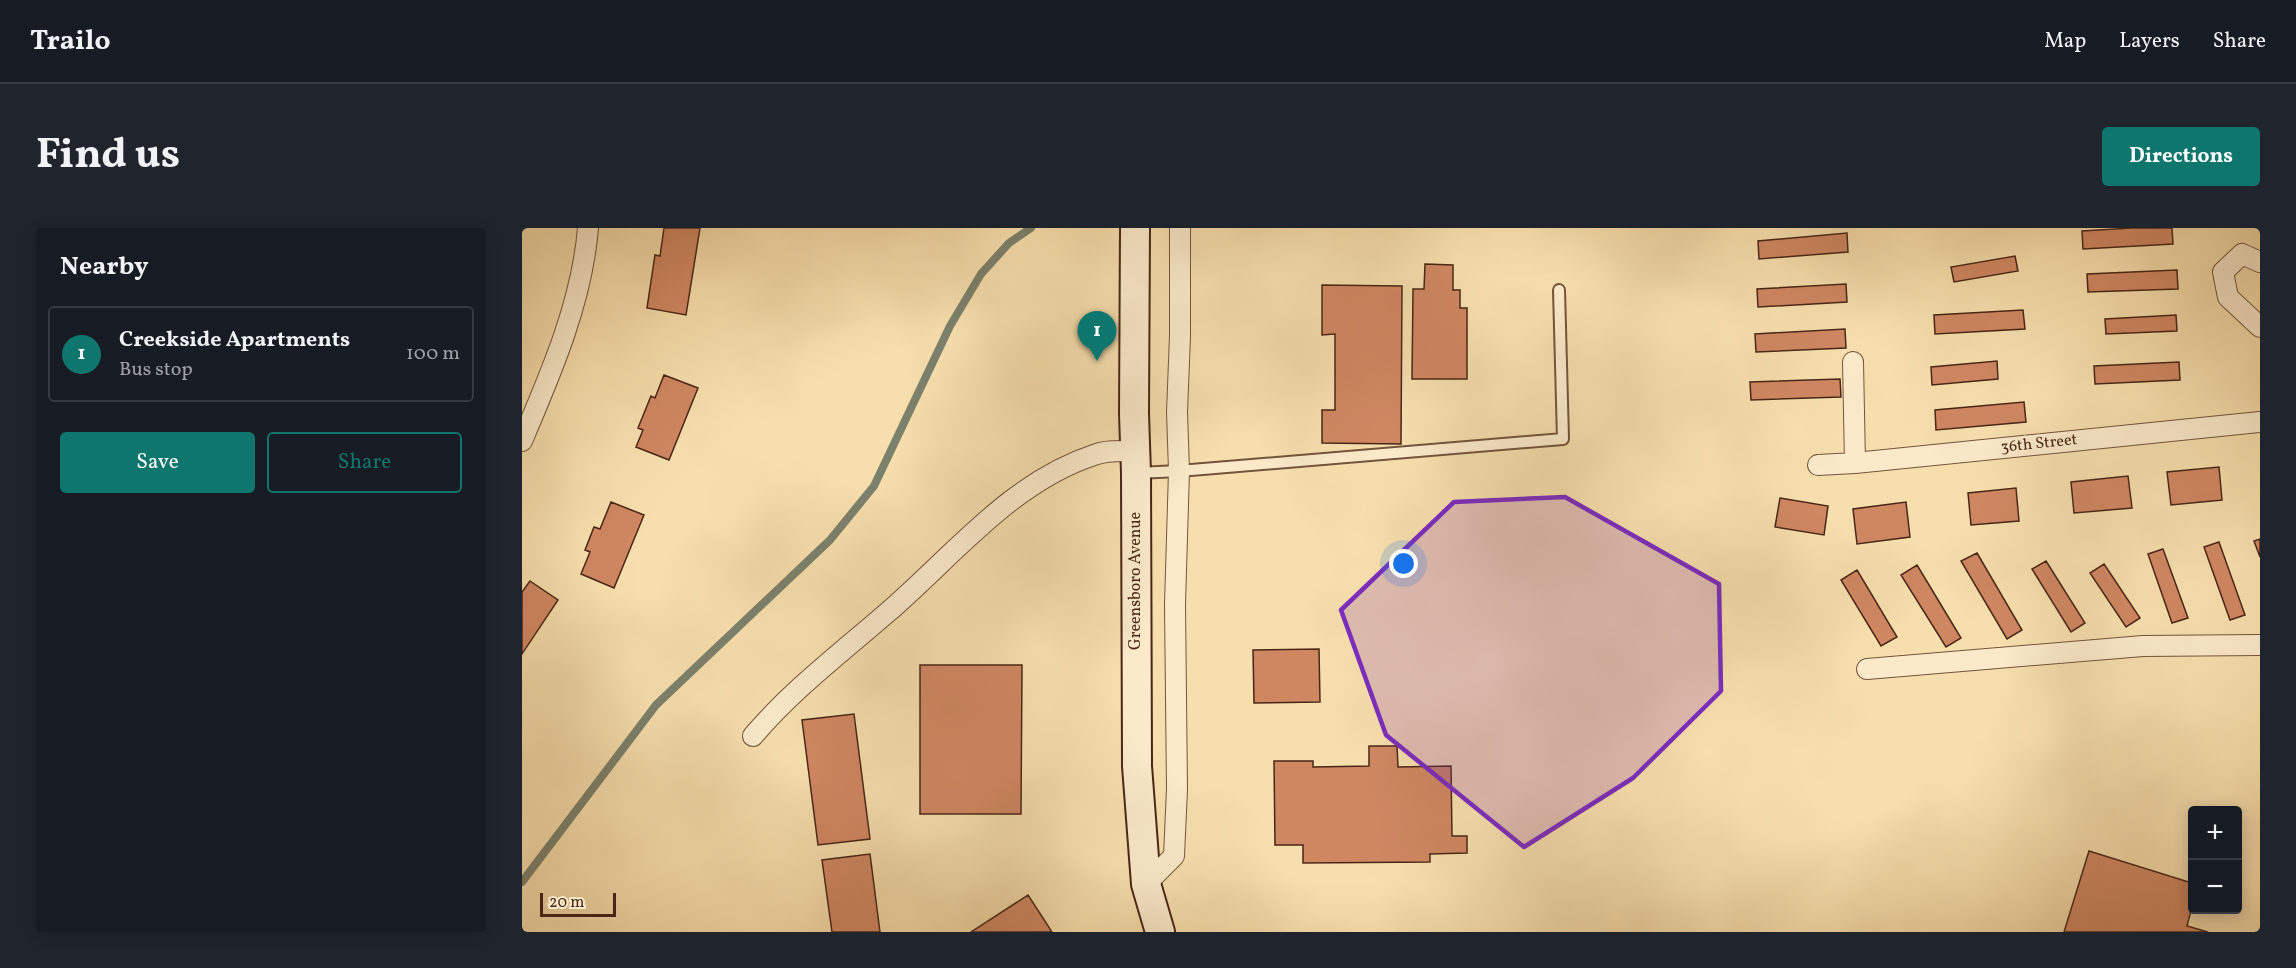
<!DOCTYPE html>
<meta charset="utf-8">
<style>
body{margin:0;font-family:Vollkorn,serif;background:#20242c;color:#f1f3f6}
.controls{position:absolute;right:18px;bottom:18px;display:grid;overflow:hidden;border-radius:6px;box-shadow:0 3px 15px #0003}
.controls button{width:54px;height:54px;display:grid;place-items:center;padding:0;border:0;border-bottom:2px solid #363941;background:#171b24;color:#f1f3f6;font:30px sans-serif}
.scale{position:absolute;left:18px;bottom:15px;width:76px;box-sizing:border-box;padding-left:6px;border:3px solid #492617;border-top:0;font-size:16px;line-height:21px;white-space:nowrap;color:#492617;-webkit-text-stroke:4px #faeaca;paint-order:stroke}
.you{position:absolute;left:882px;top:336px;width:21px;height:21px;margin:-15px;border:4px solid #fff;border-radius:50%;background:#1a73e8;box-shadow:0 0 0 9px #1a73e833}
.badge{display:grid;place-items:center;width:39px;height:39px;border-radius:50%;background:#0f766e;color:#fff;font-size:20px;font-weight:700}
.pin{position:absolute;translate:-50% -50px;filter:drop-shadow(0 2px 3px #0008)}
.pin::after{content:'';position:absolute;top:32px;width:21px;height:18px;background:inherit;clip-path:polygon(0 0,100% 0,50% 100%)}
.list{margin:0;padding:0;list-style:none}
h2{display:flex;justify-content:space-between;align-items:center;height:78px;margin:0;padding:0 24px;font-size:26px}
h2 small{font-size:20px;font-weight:400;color:#9ea1a6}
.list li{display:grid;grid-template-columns:39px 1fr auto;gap:18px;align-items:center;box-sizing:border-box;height:96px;margin:0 12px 12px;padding:0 12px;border:2px solid #363941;border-radius:6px}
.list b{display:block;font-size:22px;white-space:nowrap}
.list p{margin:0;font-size:20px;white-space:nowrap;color:#9ea1a6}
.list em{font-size:20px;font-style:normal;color:#9ea1a6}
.actions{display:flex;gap:12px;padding:18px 24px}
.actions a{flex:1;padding:14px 0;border:2px solid #0f766e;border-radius:6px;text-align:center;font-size:21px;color:#0f766e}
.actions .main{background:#0f766e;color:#fff}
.map{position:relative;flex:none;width:1738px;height:704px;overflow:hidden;border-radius:6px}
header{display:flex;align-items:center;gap:36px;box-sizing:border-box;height:84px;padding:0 30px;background:#171b24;border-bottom:2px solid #363941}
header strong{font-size:28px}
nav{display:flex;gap:33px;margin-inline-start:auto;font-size:21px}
.intro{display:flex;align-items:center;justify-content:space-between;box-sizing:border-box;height:144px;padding:0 36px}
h1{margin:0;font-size:42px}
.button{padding:15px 27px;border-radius:6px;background:#0f766e;color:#fff;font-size:21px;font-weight:700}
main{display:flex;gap:36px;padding:0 36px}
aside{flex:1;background:#171b24;border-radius:6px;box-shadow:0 3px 15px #0003}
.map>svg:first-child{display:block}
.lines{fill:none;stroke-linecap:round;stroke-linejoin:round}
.stream{stroke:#7c816c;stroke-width:8}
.building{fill:#cf8762;stroke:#492617;stroke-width:1.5}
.service-casing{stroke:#74543c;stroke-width:14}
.minor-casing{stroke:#74543c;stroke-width:22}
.secondary-casing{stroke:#492617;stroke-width:32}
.service{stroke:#faeaca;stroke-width:10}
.minor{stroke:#faeaca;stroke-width:20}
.secondary{stroke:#faeaca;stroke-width:28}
.marked{fill:#7b2cbf;fill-opacity:0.2;stroke:#7b2cbf;stroke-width:4.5;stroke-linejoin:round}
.labels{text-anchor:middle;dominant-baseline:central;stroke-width:5;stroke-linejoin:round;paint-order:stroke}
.street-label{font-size:16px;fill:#492617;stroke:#faeaca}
</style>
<header>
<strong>Trailo</strong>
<nav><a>Map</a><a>Layers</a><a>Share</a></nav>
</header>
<div class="intro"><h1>Find us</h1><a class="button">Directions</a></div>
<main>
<aside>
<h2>Nearby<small></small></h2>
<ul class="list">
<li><span class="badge">1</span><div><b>Creekside Apartments</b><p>Bus stop</p></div><em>100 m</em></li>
</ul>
<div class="actions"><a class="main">Save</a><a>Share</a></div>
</aside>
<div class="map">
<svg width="1738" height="704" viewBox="0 0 1738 704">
<rect width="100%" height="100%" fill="#f7dfad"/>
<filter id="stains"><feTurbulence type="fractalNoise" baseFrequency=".00333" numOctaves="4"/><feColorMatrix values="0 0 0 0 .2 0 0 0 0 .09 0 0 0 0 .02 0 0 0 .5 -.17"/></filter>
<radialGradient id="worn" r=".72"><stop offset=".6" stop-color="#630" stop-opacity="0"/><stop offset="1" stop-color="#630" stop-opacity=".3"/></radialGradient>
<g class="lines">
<path class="stream" d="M0,654L134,477L308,312L352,258L428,98L459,46L487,15L509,0"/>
</g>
<path class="building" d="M142,0H178L164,87L125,80L133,27L138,28Z
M1610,0H1650L1651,16L1561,21L1560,3Z
M1325,5L1326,24L1237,31L1236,13Z
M1493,28L1496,43L1432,54L1429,39Z
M903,36L931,37V62H938V80H945V151H890L891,61H902Z
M1655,42L1656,61L1566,64L1565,46Z
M1324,56L1325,74L1236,79L1235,61Z
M800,57L880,58L879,216L800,215V182H813V106L800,107Z
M1501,82L1503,101L1413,106L1412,87Z
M1654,87L1655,103L1584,106L1583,91Z
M1323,101L1324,120L1234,124L1233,106Z
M1475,133L1476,151L1410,157L1409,139Z
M1657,134L1658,152L1573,156L1572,138Z
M142,147L176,160L147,232L114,219L121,202L116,200L129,168L133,170Z
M1318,151L1319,169L1229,172L1228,154Z
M1502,174L1504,194L1414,202L1413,182Z
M1697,239L1700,272L1649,277L1645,244Z
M1606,248L1610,280L1552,285L1549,254Z
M1494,260L1497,293L1449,297L1446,265Z
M1258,270L1306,278L1302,307L1253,299Z
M89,274L122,287L92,360L59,346L68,324L63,322L72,299L78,301Z
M1384,274L1388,309L1335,316L1331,281Z
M1738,311V329L1732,313Z
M1697,314L1723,387L1708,392L1682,319Z
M1641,321L1666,390L1650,395L1626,326Z
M1455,325L1500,402L1485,411L1439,333Z
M1524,333L1563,395L1549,404L1510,341Z
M1582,336L1618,390L1604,399L1568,345Z
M1395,337L1439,410L1424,419L1379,347Z
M1335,342L1375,409L1359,418L1319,352Z
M8,353L36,372L0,426V364Z
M797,421L798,474L732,475L731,422Z
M398,437H500L499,586H398Z
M332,486L348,611L296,617L280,492Z
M847,518H875L876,539L929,538L930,608H945V625L908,626V634L781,635V617H753L752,533H791V539L847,538Z
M1567,623L1670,655V679L1665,698L1686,704H1542Z
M348,626L358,704H310L300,632Z
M506,667L530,704H449Z"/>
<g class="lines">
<g class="service-casing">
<path id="service" d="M615,245L657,243L1041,211L1037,62"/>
</g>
<g class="minor-casing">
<path id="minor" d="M1738,34L1720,26L1701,44L1706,69L1738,99
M1331,134L1333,235
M0,213C29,145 60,74 66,0
M1296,237L1333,235L1738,194
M1345,441L1621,418L1738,417
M231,508C271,461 320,424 366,384C430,329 489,254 572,227C585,222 600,223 613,223
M624,656L652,628L655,561L653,376L657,243L655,184L658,108V0"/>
</g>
<g class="secondary-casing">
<path id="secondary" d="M613,0L612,186L614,245L615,538L624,656L638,704"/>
</g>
<use href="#service" class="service"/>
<use href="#minor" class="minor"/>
<use href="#secondary" class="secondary"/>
</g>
<path class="marked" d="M1043,269L1197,356L1199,463L1111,550L1002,619L864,507L819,382L932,274Z"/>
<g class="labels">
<g class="street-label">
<text transform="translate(1517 216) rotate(-6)">36th Street</text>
<text transform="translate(614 353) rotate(-90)">Greensboro Avenue</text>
</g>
</g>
<rect width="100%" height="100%" filter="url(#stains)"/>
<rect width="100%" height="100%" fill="url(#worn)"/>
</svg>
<div class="controls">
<button>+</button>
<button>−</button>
</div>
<div class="scale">20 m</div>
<div class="you"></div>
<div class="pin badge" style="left:575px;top:133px">1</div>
</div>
</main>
